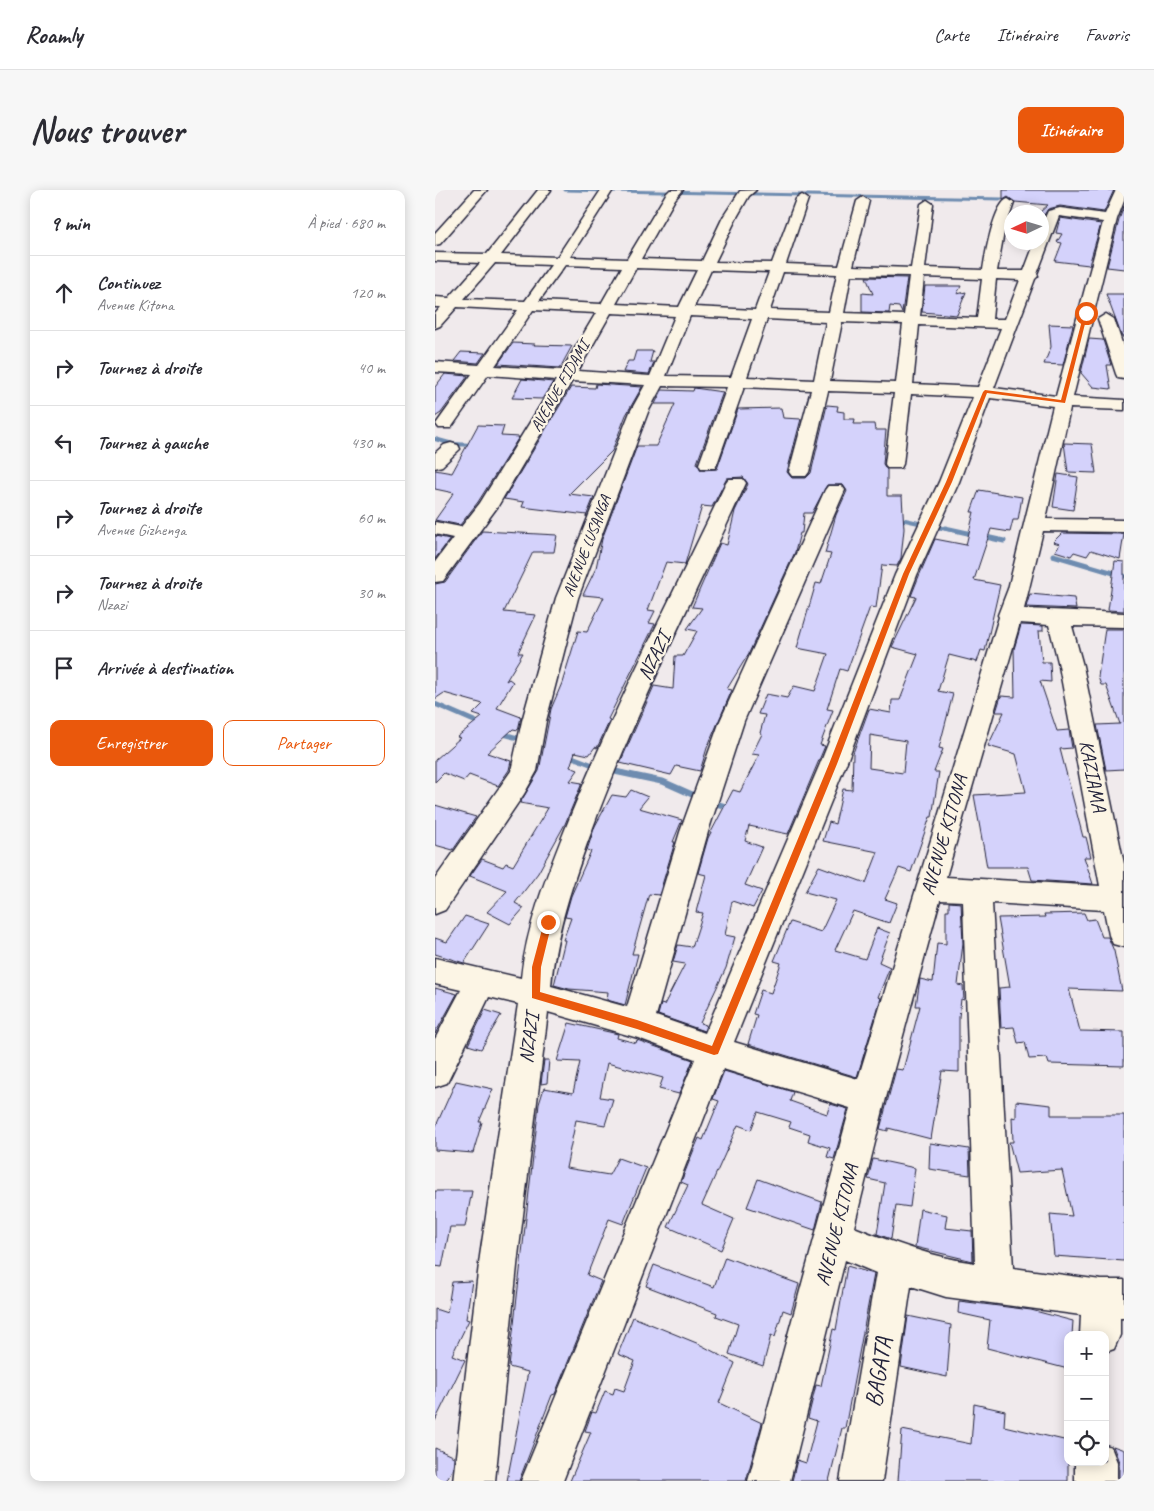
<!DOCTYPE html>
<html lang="fr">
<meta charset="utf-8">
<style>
body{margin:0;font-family:Caveat,sans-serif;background:#f7f7f7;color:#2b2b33}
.controls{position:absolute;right:15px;bottom:15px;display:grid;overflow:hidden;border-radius:10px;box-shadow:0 2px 12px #0003}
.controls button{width:45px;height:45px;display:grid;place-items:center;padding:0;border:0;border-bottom:1px solid #e1e1e2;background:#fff;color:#2b2b33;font:25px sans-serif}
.compass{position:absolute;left:569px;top:15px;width:45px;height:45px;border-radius:50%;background:#fff;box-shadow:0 2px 12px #0003;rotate:266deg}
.stop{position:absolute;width:15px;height:15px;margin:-11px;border:4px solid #ea580c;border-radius:50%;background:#fff}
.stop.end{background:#ea580c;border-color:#fff;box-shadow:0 1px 5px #0008}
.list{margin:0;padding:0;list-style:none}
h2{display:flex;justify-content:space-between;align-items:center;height:65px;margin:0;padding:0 20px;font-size:21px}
h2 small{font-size:16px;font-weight:400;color:#7c7c81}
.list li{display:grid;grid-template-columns:32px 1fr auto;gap:15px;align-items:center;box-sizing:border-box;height:75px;padding:0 20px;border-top:1px solid #e1e1e2}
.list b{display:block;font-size:19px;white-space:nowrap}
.list p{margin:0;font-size:16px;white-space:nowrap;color:#7c7c81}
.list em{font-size:16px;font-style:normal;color:#7c7c81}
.actions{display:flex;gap:10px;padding:15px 20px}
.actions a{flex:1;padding:11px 0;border:1px solid #ea580c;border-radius:10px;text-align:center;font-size:18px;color:#ea580c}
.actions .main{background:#ea580c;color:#fff}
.icon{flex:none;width:28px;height:28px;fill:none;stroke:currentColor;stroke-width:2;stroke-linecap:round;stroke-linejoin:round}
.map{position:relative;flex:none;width:689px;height:1291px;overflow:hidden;border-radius:10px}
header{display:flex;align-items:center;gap:30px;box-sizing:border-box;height:70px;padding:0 25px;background:#fff;border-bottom:1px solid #e1e1e2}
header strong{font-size:24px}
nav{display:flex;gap:28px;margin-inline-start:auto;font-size:18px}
.intro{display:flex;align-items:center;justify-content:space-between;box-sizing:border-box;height:120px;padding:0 30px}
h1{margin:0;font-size:35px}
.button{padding:12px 22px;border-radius:10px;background:#ea580c;color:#fff;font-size:18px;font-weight:700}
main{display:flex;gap:30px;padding:0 30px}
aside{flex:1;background:#fff;border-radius:10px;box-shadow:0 2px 12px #0003}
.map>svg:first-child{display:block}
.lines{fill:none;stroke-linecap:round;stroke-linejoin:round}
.stream-far3{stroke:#6e8cb0;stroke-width:3}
.stream-far2{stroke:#6e8cb0;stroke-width:4}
.stream-far1{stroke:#6e8cb0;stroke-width:5}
.stream{stroke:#6e8cb0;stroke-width:6}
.building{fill:#d4d2fb;stroke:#22223b;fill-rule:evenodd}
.minor-casing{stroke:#22223b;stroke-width:3}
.minor{fill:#fcf5e5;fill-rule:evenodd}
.route{fill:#ea580c}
.labels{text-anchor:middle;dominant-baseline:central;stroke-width:4.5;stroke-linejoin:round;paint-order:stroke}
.far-street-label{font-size:16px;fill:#22223b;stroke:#fcf5e5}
.street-label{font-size:20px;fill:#22223b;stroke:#fcf5e5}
.near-street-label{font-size:24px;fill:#22223b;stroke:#fcf5e5}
</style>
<header>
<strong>Roamly</strong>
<nav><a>Carte</a><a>Itinéraire</a><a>Favoris</a></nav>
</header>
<div class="intro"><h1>Nous trouver</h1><a class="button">Itinéraire</a></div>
<main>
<aside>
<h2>9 min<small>À pied · 680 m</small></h2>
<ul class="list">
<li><svg class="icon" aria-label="ahead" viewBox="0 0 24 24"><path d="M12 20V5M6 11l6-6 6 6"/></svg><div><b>Continuez</b><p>Avenue Kitona</p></div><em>120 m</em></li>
<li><svg class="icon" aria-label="right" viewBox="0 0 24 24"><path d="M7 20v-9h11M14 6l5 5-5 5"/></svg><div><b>Tournez à droite</b></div><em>40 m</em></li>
<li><svg class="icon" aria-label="left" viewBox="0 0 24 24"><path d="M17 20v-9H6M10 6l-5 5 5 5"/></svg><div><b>Tournez à gauche</b></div><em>430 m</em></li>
<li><svg class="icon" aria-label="right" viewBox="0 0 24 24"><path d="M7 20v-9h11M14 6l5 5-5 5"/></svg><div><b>Tournez à droite</b><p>Avenue Gizhenga</p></div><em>60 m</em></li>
<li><svg class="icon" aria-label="right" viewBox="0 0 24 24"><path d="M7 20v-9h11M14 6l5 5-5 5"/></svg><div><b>Tournez à droite</b><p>Nzazi</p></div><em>30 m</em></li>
<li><svg class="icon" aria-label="arrive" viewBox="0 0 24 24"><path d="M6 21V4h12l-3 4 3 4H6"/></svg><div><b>Arrivée à destination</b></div></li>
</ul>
<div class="actions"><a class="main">Enregistrer</a><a>Partager</a></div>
</aside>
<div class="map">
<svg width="689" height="1291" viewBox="0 0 689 1291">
<rect width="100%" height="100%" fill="#f0eaec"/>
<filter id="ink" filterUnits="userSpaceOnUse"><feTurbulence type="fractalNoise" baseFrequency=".02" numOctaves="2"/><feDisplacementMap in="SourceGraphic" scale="10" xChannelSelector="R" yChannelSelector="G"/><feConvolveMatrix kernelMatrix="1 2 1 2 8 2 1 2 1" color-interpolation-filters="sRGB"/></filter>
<g filter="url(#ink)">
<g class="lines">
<path class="stream-far3" d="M130,0L567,9"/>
<path class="stream-far2" d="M0,249L18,254L38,255
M349,285L379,288
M461,328L516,340"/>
<path class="stream-far1" d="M510,338L569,351
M618,365L689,386
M0,514L46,534
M65,543L90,550
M132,565L163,577
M174,580L188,583"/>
<path class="stream" d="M182,582L229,592L265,608
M276,612L296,618"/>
</g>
<path class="building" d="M568,0H679L669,22L625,16L613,19L609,25L605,22L613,15L580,12L573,7L568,10Z
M689,16V79L672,77L684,30Z
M625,28L666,34L654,75L620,71L627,53L622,52L627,44L621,43Z
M431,87L472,88L467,123L464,117L455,116L454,123L427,122V103L438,104Z
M490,96H526L522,104L531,102L522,125L487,122Z
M671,104H689V147H687Z
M614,134L638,135L628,175L609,174L616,157Z
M654,149L668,150L676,175H672L676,199L658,197L646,183Z
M78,153L100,154L99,155L137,156L125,178L63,174Z
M201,161H218L215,172H219L214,184L188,182L193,171H198Z
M26,162L50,163L43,173L19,171Z
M10,184L33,186L6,223L0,227V197Z
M87,189L118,192L107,209L77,208Z
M161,194L207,197L191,225L177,261L134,304L159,307L151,327L152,325L87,317L89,312L69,309L136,197L160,198Z
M259,198L288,202L262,273L266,280L282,279L303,219L346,218L348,228L366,229L352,282L357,288H371L376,283L392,215L403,216L402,221L409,222V229H420L419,234H439L440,240H451L448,274L452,280V306H467L469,339L466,368L462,376L447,375L441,418L435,417L412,481L405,479L392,519L398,520L385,555L390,556L353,644L314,636L310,651L327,657L310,695L327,701L318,718L297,711L290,745L300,747L291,778L265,833L271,835L269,841L223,825L226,814L229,815L250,774L238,772L243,755L257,757L268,723L261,722L271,685L263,683L273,648L298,600L305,602L324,565L317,564L327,544L325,543L330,525L323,524L331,504L352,508L359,496L380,501L393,464L362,458L381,393L386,394L396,364L390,363L401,325L412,301L408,295H392L377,323H369L367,343H365L360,362L314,463L292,499L297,500L272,558L265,581L241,576L236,585L185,573L219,496L238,499L240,466H248L262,441L252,439L267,418L257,417L285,353L292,355L300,321L313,294L308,287L292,288L277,317L267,316L250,374L231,372L213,420L220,421L214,433L220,434L173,529L175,530L162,558L160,557L154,565L140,562L135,577L143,580L135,591L147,593L130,634L103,683L80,713L89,718L75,734L52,722L72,701L35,686L47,669L68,677L71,673L78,676L113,618L85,613L104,581L116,519L127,493L143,441L152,442L169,407L148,405L161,378L167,349L202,256H221L240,214H220L227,200L258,201Z
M43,235L69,236L66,246L84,247L43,312L25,335L0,330L19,303L0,299V280L17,283Z
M629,253L657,254L661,283L633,282Z
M623,284L643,287L638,320L618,317Z
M544,300L587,307L583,330H578L575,342L556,339L539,390L565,395L550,461L546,460L542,472L514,465L503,501L518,504L504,558L508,559L499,582H504L497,627H495L476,682L464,678L450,709L462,713L454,733L418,721L400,760L430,769L442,738L455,743L444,772L455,777L443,807L446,808L422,887L313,854L322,825L318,824L326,800L336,803L346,773L339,771L355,732L386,742L401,710L370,702L384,676L431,693L443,662L388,651L394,632L400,634L408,599L417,600L418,563L434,519L456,523L457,510H465L483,464L457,457L481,407L476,406L484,386L500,349L531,355L539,322H536ZM435,545L471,551L468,583L434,578Z
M47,341L122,345L119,362H98L69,422L101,425L83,463H88L71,491L74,489L78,492L62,518L86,527L83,540L78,539L52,563L76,571L74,580L63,596L34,585L29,591L9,583L0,592V570L25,548L22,547L47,527L38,524L48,514L9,503L0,509V394L10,392Z
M627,343L689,344L685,369L656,360L652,366L639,362L636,366L620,361L625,354L618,352Z
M0,346L15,349L0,369Z
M680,371L689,372V421L673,420Z
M595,404L639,408L641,419L591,417Z
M586,435L608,436V441H604L607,472H615L616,492L605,491L622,541L634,540L637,558L625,559L648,647H651L656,667H649L658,694L597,690L593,677H552L539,605L591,602L581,564L553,556L569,522H561L566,506L580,507L579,459Z
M670,439H689V579L671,580L662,535L685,534L671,495H666L663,487Z
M196,600L213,607L204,618L247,630L238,652H240L224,705L214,704L197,764H203L190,815L172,810L173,802L134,799L119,795L130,750H128L136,728L130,727L136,706L156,661L152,660L160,636L177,605L191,607Z
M0,615L41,627L18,660L0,655Z
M514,712L526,713L528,753L523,795L528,796L529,810L526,809L524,827V882L507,881L496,949L453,938V941L445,939L461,879L468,880L485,816H481L485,789L498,792L502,753L511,754V720H514Z
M649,723L652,730L660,729L667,747H673L679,761L687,801L634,799L645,841L689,842V876L614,874L612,868L594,869L590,852L583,853L579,837L566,838L564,798L575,797L563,728L610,727L609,724Z
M30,726L54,734L29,773L0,764V748L12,752Z
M0,798L22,804L0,844Z
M50,820L66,825L46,859L33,855Z
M134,833L183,844L182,848L201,853L202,850L258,870L244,904L224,899L228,888L172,873L165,907L178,909L170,935L141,930L131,978L174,985L183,968L211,978L188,1034L174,1029L152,1085L166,1091L120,1204L117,1205L84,1291H72L93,1182L74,1177L104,914L109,898L138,903L145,872L122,871Z
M109,870H114L112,893L106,894Z
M289,881L358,902L355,911L392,924L395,914L413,919L399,969L392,967L395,958L373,951L375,944L354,937L356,932L323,922L316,940L303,935L267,1015L299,1029L286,1060L233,1037L253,995L246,992L258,962L264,948L268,950L284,911L278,909Z
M21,891L58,899L44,932H47L38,963L0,960V938Z
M581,911L616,915V925H689V1071L619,1066L615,1024L637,1026L627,980L582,983L574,952H578L577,927L581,928Z
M495,953L534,959L535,985L494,979Z
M438,969L480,978L475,1017L461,1015L456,1049L442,1044L450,993L433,989Z
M323,989L387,1012L380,1040L312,1017Z
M0,1001H37L30,1037H15L7,1077L0,1076Z
M485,1019L512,1025L510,1038L537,1041L538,1071L480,1057Z
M290,1067L364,1094L356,1123L348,1120L340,1147L336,1145L328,1176L294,1164L303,1134L281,1126L282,1123L211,1096L219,1075L279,1097Z
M412,1076L439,1084L410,1238H407L394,1291H357L362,1270L371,1273L382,1231L373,1228L381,1195L386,1196L398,1139L401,1140Z
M37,1091L31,1129L34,1130L17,1165L30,1170L0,1231V1119L12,1123L17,1092Z
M524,1111L596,1120L638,1131L637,1145H633V1179L552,1158L555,1130L523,1123Z
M473,1126L516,1135L512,1187L466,1177Z
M198,1127L264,1154L300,1173L284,1213L327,1233L311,1291H135L156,1242L150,1241L157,1222L161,1223L170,1201L178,1204L180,1198L189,1201L200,1171L183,1164Z
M539,1214L570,1221L569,1236L633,1251V1291H463L467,1240L536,1254Z
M678,1256L689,1260V1291H684V1272Z
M0,1258L19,1267L18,1278L11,1291H0Z"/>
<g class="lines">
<g class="minor-casing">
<path id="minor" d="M39,0H52L5,54L0,55V43Z
M103,0H116L66,65L122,67L166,0H178L135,67L192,69L231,4L235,0H248L240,9L206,69L267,71L288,27L305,1L321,0L314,6L302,27L280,72L337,73L361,9L367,5L373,9L351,74L404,76L422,11L428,7L434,11L418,76L476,78L486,14L492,10L498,14L490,78L548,80C550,66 559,13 573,9L579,13L569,42L562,81H589L600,52H606V36L613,21L625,18L670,24L681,0H689V11L682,29L638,207L689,210V220L635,218L611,329L689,330V342L608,341L589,419L689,423V437L637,436L648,476L689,674V757L678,754L674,745L669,720L557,713L578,1078L666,1090H689V1128H685V1145L679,1159L670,1162V1145H645L646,1125L511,1107L476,1096L447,1291H405L441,1083L410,1070L355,1291H313L415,918L288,879L128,1291H86L260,869L203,848L113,822L83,1066L60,1291H18L45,1066L83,814L54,807L12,893L0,897V849L26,800L0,794V768L86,788C92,731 116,675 137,622C183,510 239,402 291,293L294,289H308L311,293C261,402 207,509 164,621C143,678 121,735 116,796L192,817L245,642L285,531L390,300L393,296H407L410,300L309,531L273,642L221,826L270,843L385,574L460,385L504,292L538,207L476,204L468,274L466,278H452L450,274L459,203L393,201L374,282L371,286H357L354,282L376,200L309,197L282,274L280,278H266L264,274L292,197L227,196L213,222L143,408L111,531L102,581L89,604L10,720L0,724V689L76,581L87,531L121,408L195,222L210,195L137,191L63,316L8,391L0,392V372L18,348L0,344V332L26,337L45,313L121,190L53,185L16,238H4L1,234L37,184L0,182V172L44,175L83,120L22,117L5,136L0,138V124L6,117H0V107L14,108L45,73L0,71V63L52,64ZM624,26L668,32L621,206L559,198L600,89L603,86L602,84ZM60,73L116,75L90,111L29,109ZM130,75L187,77L166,114L104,111ZM201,78L262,80L244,117L181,114ZM276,80L334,82L320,120L259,117ZM348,82L402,84L394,122L335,120ZM416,85L474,86L469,125L409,123ZM489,87L547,89L542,128L485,126ZM561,89L585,90L570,129H557ZM98,120L161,123L127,180L60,176ZM176,123L240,126L215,186L143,181ZM255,126L317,129L296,187L231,186ZM332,129L391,132L379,190L312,187ZM407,132L468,134L461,193L395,191ZM484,135L566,138L543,197L478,194ZM555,208L618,216L573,399L563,425L564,427L423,889L299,852L411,574L482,385L524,292ZM585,433L614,435L624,476L665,696L511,687ZM505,710L528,711L540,1073C497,1067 459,1053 419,1037L451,908Z
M671,124L679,129L689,159V189L683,188L681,184L663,129Z
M16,253L23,255L25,259L7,276L0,278V263L9,255Z
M670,1255L676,1257L682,1272V1291H640V1272H670Z"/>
</g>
<use href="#minor" class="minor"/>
</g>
</g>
<path class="route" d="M653,122L630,213L552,203L517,292L474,384L402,574L283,864L279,865L202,839L97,808V777L109,732L113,728L117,732L106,777L105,802L202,830L277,856L394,574L468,384L511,292L548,202L550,200L626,210L649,123Z"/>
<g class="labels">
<g class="far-street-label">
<text transform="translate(125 196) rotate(-60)">AVENUE FIDAMI</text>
<text transform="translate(152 356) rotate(-69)">AVENUE LUSANGA</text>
</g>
<g class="street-label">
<text transform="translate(219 466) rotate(-64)">NZAZI</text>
<text transform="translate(658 586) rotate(79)">KAZIAMA</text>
<text transform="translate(509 645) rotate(-74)">AVENUE KITONA</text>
<text transform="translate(94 848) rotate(-82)">NZAZI</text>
<text transform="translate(402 1035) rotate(-76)">AVENUE KITONA</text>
</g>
<g class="near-street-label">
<text transform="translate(443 1182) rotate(-81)">BAGATA</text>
</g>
</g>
</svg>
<div class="controls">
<button>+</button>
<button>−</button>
<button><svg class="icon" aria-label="locate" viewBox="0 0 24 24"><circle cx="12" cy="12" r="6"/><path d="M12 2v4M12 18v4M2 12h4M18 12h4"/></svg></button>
</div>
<svg class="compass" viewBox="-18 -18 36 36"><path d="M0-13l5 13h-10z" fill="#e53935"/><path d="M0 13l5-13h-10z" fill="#7c7c81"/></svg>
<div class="stop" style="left:651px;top:123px"></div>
<div class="stop end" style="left:113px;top:732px"></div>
</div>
</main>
